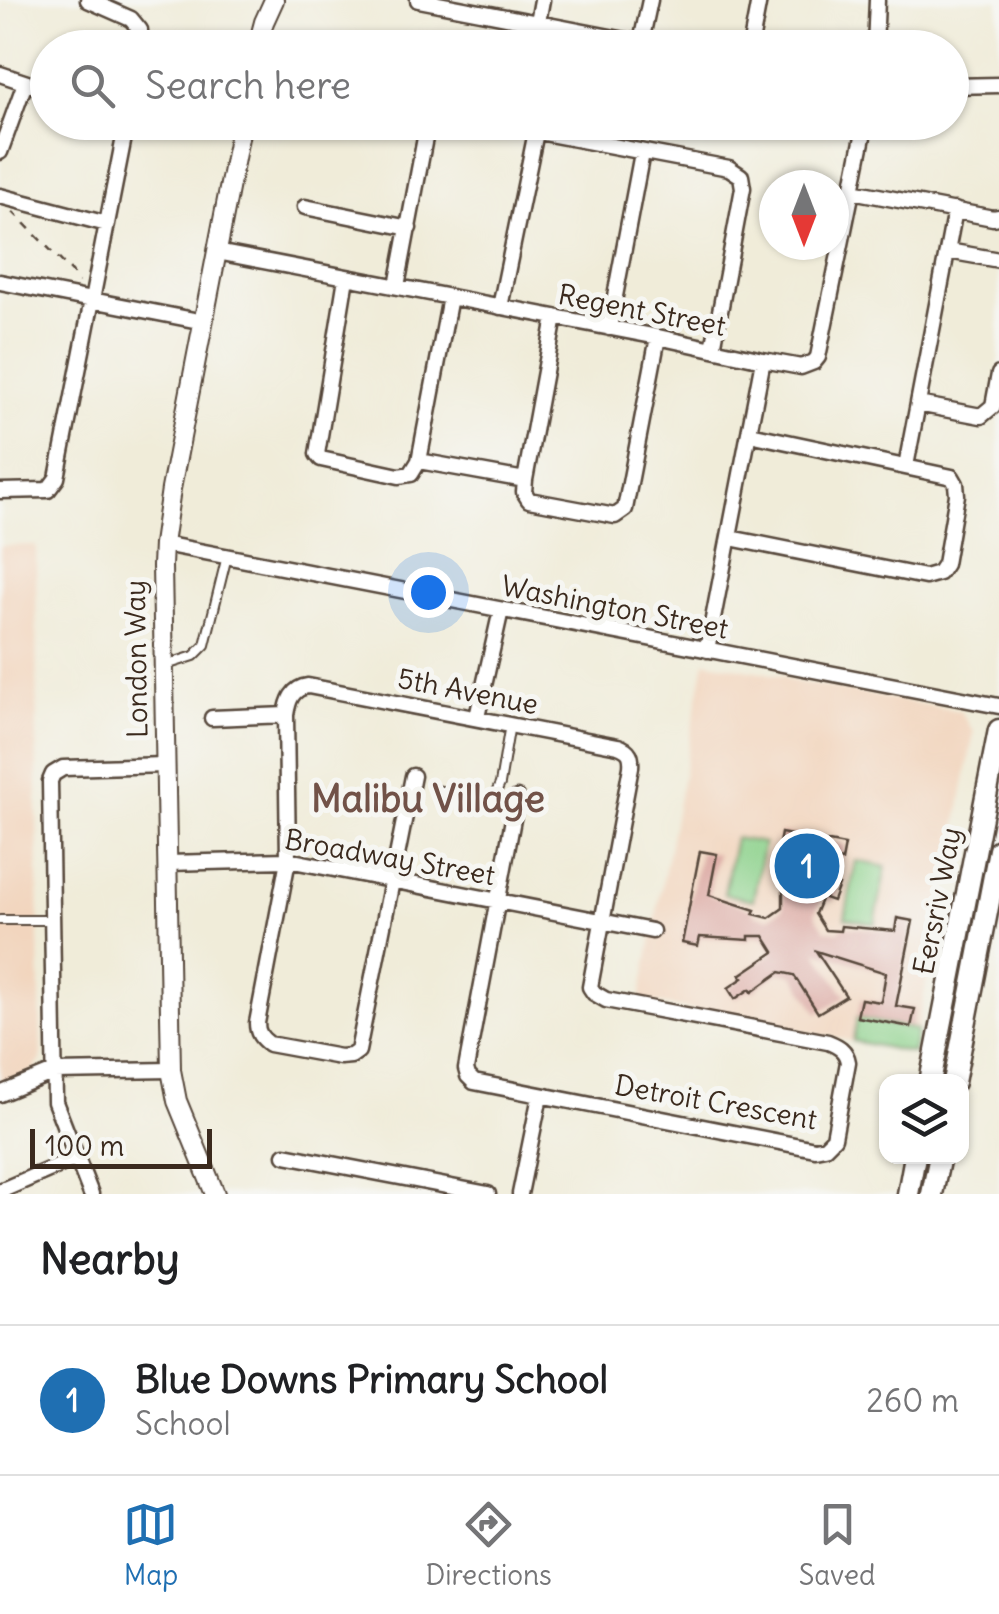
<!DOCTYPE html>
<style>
body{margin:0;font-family:Delius,sans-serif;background:#f6f6f6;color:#202124}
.controls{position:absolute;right:30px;bottom:30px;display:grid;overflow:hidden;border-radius:20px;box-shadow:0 2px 8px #0004}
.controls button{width:90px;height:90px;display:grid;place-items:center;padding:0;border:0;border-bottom:2px solid #e0e0e0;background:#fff;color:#202124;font:50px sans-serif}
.compass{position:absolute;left:759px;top:170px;width:90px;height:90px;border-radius:50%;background:#fff;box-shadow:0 2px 8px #0004;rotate:180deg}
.scale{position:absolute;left:30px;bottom:25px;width:182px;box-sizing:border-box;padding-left:10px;border:5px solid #3b2a1e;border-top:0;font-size:28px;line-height:35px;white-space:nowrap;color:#3b2a1e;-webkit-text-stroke:8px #f6f6f2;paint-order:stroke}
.you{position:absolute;left:428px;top:592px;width:35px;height:35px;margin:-25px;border:8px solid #fff;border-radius:50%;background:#1a73e8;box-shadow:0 0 0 15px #1a73e833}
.badge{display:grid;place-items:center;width:65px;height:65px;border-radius:50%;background:#1f6fb2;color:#fff;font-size:32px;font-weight:700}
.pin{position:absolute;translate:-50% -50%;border:5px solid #fff;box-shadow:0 2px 10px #0006}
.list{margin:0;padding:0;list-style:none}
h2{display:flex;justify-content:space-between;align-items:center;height:130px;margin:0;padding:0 40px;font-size:42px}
h2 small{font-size:32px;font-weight:400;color:#757577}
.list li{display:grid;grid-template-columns:65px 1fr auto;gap:30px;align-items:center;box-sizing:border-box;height:150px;padding:0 40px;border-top:2px solid #e0e0e0}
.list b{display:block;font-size:38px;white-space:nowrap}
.list p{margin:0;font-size:32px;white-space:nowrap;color:#757577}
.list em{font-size:32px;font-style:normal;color:#757577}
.icon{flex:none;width:55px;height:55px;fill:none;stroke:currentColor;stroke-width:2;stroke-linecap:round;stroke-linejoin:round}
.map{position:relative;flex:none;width:999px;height:1194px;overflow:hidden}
.search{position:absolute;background:#fff;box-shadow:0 2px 8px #0004;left:30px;right:30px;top:30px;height:110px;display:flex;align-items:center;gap:25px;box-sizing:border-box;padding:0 35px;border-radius:55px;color:#757577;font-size:38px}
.sheet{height:280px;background:#fff}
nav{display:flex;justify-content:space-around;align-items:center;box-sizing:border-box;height:140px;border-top:2px solid #e0e0e0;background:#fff;font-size:28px;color:#757577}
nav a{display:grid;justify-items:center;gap:5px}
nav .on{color:#1f6fb2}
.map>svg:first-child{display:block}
.built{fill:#f2d5be}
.green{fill:#8cd18b;stroke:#647e54;stroke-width:2.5}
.building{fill:#d89d96}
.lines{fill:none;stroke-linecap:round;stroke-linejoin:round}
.service-casing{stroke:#56473a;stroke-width:12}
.minor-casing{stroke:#56473a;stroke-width:19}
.tertiary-casing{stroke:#56473a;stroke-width:22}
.secondary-casing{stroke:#56473a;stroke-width:25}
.path{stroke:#56473a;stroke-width:2.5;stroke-dasharray:8 8;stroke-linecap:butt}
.service{stroke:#fff;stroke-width:8}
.minor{stroke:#fff;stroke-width:14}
.tertiary{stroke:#fff;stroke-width:18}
.secondary{stroke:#fff;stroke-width:20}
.labels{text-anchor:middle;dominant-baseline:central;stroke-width:10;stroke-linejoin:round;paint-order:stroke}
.street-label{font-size:28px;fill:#3b2a1e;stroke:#f6f6f2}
.district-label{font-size:38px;font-weight:bold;fill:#725248;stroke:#f6f6f2}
</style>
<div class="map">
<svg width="999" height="1194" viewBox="0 0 999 1194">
<rect width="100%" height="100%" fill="#f6f6f2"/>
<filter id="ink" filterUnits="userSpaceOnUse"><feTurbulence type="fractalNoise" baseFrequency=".01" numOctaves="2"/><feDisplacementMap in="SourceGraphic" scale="20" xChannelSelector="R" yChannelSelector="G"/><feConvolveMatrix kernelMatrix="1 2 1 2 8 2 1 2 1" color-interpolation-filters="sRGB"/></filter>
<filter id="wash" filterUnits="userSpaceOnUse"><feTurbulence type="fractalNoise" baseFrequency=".0048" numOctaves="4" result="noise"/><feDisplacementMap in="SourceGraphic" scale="40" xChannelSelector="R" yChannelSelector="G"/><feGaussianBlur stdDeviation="2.25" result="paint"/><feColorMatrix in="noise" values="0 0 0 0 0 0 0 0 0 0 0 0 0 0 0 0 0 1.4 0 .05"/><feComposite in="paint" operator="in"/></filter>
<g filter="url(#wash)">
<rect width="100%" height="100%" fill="#f0ecd9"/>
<path class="built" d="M36,545L37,810L41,1060L32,1072L0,1086V546Z
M705,661L786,677L787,680L960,711L974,732L913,1053L640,1000Z"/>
<path class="green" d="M735,838L764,843L753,900L724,894Z
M856,861L886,867L875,924L845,918Z
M857,1018L917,1030L913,1053L853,1041Z"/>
<g id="blocks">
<path class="building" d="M781,833L845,845L842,861L832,859L824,879L839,885L833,901L822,897L815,914L825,930L840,931L841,926L895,931L897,918L913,921L896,1006L915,1009L911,1027L857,1017L861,999L881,1002L886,973L816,951L846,996L818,1013L794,975L780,972L752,992L750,989L735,999L728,988L743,978L740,975L774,952L764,936H749V940L700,937L698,946L682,943L700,851L717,854L709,895L755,910L753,914L769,918L783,908V884H789L788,851L778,849Z"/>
</g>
</g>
<g filter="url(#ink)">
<use href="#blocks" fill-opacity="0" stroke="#56473a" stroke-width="2.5"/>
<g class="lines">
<g class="service-casing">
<path id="service" d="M163,666L194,656L205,645L227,556
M435,790L486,798L495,795L500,784L510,724
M0,920H52"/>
</g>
<g class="minor-casing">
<path id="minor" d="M88,0L131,19L140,30V48
M418,0L667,48
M538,22L542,0
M641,42L650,0
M750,48L759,0
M875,48L877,0
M0,74L48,90
M952,86L999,85
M486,122L729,168L741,176L743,188L713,349
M586,141L589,122
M0,152L25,83
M852,191L993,218L999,217
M0,196L107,224
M305,207L409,228
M948,251L999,260
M217,252L658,337L763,360L801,367L814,362L818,357L866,122
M346,278L317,454L321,459L399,476L411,474L419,461L450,297
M0,282L204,322
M397,286L428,122
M500,307L536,132
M555,317L525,480L524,492L529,500L615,516L625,509L658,337
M609,328L642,153
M918,404L981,416L993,406L999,374
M419,461L525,480
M906,466L955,210
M0,491L48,490L57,478L127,122
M730,538L925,577L939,573L945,564L957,495L956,484L952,477L750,434
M163,544L999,706
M707,650L763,360
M477,717L501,610
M212,718L286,715
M413,776L358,1051L351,1056L340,1057L269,1044C261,1038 257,1033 257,1023L288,860L286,715C288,701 292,688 308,686L618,746C630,750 632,756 631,767L590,987L594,993L606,1000L828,1042C838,1046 846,1050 848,1062L834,1138L825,1147L815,1149L474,1082L468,1076L466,1069L517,798
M167,863L288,860L652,931
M0,1094L54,1072L171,1070
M285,1155L488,1194
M0,1191L76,1158
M91,1194L55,1102L50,781L53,774L63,768L165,765
M520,1194L540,1096"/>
</g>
<g class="tertiary-casing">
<path id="tertiary" d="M257,48L264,22L274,0
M215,1194L177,1101L171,1070L162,566L163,544L171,489L242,122"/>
</g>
<g class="secondary-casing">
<path id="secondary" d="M930,1082L999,730
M954,1082L999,850
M908,1194L915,1156
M932,1194L940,1156"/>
</g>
<path class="path" d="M13,212L72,272L79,282"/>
<use href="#service" class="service"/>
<use href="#minor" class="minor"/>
<use href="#tertiary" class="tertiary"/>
<use href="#secondary" class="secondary"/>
</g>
</g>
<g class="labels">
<g class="street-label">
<text transform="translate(642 310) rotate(11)">Regent Street</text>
<text transform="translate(615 607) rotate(11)">Washington Street</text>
<text transform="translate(136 659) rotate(-91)">London Way</text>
<text transform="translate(468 691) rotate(11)">5th Avenue</text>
<text transform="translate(390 857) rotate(10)">Broadway Street</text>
<text transform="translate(937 901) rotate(-79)">Eersriv Way</text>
<text transform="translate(716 1102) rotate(10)">Detroit Crescent</text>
</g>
<g class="district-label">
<text x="428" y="798">Malibu Village</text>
</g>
</g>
</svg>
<div class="controls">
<button><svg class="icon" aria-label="layers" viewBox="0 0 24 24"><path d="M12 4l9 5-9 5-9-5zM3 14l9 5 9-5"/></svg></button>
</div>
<svg class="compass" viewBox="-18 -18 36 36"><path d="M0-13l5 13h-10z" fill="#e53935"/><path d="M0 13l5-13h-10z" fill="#757577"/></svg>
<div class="scale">100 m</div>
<div class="you"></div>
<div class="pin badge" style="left:807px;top:866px">1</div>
<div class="search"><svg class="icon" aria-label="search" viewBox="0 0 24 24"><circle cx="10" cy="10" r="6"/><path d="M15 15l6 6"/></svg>Search here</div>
</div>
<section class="sheet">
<h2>Nearby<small></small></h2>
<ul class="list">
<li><span class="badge">1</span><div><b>Blue Downs Primary School</b><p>School</p></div><em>260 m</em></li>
</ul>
</section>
<nav>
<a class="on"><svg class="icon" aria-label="map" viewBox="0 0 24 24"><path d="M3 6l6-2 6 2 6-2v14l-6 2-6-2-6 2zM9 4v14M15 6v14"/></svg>Map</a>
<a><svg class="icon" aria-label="directions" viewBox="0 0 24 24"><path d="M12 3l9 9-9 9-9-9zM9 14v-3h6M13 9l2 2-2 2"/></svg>Directions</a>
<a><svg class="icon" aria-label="saved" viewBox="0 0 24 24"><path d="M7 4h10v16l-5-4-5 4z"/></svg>Saved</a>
</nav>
